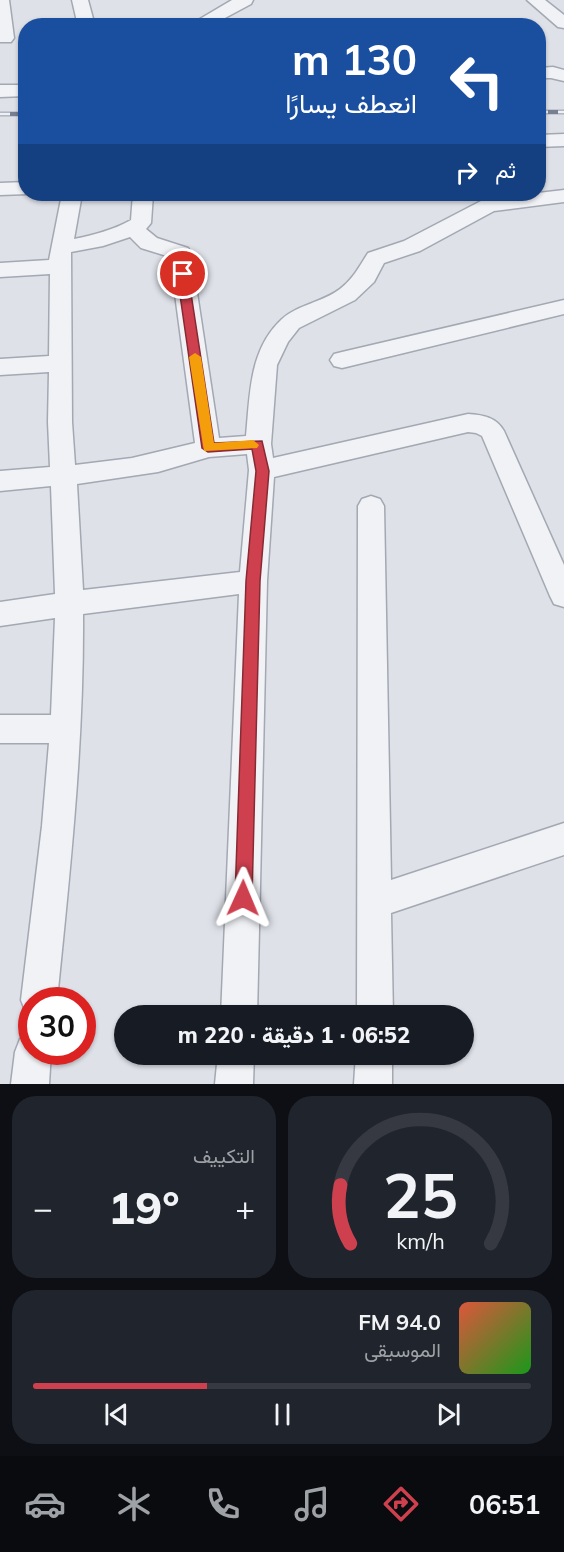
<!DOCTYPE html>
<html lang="ar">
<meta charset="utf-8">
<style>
body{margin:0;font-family:Mulish,Vazirmatn,sans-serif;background:#20242c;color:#f1f3f6;direction:rtl;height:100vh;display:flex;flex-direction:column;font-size:22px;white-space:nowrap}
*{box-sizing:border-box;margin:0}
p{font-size:20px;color:#9ea1a6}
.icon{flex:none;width:33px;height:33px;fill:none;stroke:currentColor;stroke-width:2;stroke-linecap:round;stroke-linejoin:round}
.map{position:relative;height:1084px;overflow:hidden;direction:ltr}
.panel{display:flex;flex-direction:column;gap:12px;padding:12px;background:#0d0f14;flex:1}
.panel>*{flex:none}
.top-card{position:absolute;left:18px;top:18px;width:528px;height:183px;border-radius:24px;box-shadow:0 2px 4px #0004;direction:rtl;background:#1a4fa0;color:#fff;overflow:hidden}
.speed{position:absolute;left:18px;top:987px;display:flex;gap:12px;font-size:30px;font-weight:700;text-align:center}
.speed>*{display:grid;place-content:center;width:78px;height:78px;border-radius:50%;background:#171b24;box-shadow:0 2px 4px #0004;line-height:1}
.speed .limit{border:9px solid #d22;background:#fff;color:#111}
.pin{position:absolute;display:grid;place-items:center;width:51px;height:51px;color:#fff;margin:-26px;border:3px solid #fff;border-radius:50%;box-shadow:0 2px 6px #0007}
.me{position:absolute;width:66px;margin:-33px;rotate:1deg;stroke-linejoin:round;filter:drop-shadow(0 0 4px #0008)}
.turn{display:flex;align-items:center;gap:21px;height:126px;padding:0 30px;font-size:27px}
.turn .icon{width:78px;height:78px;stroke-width:2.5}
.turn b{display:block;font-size:42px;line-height:51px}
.then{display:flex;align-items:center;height:57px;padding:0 30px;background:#0003;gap:12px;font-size:22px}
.big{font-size:45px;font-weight:800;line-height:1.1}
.panel .card{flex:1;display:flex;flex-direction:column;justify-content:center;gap:9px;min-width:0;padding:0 21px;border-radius:24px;background:#20242c}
.panel .dial{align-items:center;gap:0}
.dial svg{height:156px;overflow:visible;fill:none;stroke:#363941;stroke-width:7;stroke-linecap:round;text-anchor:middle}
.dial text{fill:#f1f3f6;stroke:none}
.song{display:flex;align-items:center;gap:18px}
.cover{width:72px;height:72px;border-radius:9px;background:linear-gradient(135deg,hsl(10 70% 55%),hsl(120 70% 35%))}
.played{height:6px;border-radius:3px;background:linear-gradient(90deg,#cf404f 35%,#363941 35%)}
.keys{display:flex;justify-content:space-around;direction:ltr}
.heat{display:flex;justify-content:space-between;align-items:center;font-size:33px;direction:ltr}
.panel .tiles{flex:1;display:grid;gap:12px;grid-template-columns:1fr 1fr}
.card:last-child{grid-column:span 2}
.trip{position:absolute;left:114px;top:1005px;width:360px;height:60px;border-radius:30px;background:#171b24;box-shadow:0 2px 4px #0004;font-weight:800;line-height:60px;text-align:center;direction:rtl}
.tabs{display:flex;height:96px;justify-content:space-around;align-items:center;background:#090b0e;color:#9ea1a6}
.tabs .icon{width:42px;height:42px}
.tabs .on{color:#cf404f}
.tabs b{font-size:27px;color:#f1f3f6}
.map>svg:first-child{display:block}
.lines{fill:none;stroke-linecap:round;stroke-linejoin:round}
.minor-casing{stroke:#a3a8b2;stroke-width:3}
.minor{fill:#f0f2f6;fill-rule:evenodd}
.rail-casing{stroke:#778091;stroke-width:4.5}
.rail{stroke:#edf0f5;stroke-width:3;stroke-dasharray:10;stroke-linecap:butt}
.route{fill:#cf404f;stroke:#872a33;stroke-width:1.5}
.slow{fill:#f59e0b}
</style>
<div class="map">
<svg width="564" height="1084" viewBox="0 0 564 1084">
<rect width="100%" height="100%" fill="#dee1e8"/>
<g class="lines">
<g class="minor-casing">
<path id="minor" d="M0,0H9L14,38L11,42H0Z
M72,0H88L95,26H78Z
M232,0H253L251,4L210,26H188Z
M527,0H545L564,15V28L558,27Z
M553,67L564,70V81L551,78H538V68Z
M0,85H26V96L0,97Z
M564,134V146L538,147V135Z
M26,182V194H28L0,195V183Z
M564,190V202L494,211L420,251L384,263L374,282L355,300L299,328L288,342L277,365L271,444L273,458L468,414C483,415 496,417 504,431L564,565V607L554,604L550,596L482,436L476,433L468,432L274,477L267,581L257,1016H221L239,594L83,614C84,743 70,871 57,1000H32V1015L26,1013L21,1000L42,826L49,743H0V715H51L55,618L0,626V602L55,594L51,486L0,491V471L50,467L48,422L49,372L0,375V359L49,356L50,274L0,277V263L49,260L62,194H82L74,239C94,235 113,230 131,220L133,194H153L151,223L146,229L157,238L188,248L191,253L219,438L246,436C250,395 249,349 282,319C297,305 323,302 340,289C353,279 359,267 368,253L404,241L481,201L486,194H506L504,197ZM130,237L141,248L170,257L195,443L132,458L75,465L72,422L71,252L103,246ZM247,454L249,470L240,572L83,590L77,484L158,472L209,457Z
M564,300V314L342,368L334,366L330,360L334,354L342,352Z
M371,496L380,499L384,506L391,880L564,823V855L391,913L393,1016H357L358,506L362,499Z
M32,1034V1052H51L49,1084H11L15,1052L20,1039Z
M218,1054H254L253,1084H215Z
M356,1054H392V1084H354Z"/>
</g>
<use href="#minor" class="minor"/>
<g class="rail-casing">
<path id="rail" d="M538,112H564
M0,114H26"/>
</g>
<use href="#rail" class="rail"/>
</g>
<path class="route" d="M183,270L188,274L214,443L262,441L269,471L260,581L252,898L249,904L243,906L237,904L235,898L246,581L256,471L252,449L208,452L202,448L177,274Z"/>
<path class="slow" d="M195,353L201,357L214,443L253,440L259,445L257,448L204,451L189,357Z"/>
</svg>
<div class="speed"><div class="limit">30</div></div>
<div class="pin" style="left:183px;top:274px;background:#d93025"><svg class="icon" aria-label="arrive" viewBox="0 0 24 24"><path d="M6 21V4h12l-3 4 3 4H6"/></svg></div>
<svg class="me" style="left:243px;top:898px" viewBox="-20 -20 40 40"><path d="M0-17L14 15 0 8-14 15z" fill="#cf404f" stroke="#fff" stroke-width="4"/></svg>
<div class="trip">06:52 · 1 دقيقة · 220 m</div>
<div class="top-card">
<div class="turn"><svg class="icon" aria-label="left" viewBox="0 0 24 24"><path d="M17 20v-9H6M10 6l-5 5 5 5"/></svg><div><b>130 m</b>انعطف يسارًا</div></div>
<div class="then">ثم<svg class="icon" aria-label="right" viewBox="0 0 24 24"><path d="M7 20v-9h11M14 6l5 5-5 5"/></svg></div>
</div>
</div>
<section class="panel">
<div class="tiles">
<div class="card dial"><svg viewBox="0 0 100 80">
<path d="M14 69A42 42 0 1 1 86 69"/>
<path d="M14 69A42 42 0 0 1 9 39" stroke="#cf404f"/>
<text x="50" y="56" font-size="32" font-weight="700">25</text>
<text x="50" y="72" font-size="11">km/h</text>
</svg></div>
<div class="card"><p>التكييف</p>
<div class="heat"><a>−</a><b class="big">19°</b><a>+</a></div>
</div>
<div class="card">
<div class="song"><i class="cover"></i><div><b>94.0 FM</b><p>الموسيقى</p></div></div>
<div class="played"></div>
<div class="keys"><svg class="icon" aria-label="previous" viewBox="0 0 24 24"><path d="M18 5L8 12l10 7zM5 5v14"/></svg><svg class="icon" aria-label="pause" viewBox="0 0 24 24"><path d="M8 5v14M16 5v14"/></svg><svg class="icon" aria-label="next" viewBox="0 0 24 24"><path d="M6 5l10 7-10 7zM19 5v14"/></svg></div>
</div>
</div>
</section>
<nav class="tabs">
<b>06:51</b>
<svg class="icon on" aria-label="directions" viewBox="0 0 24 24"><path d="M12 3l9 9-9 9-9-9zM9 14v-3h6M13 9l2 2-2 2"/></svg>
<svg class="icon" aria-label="music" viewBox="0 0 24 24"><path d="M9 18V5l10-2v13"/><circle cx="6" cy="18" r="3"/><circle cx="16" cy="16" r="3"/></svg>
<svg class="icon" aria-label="phone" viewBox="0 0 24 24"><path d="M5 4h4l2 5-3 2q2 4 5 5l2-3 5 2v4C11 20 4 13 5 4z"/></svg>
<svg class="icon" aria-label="climate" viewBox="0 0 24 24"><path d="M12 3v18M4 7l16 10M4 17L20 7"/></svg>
<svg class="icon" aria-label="car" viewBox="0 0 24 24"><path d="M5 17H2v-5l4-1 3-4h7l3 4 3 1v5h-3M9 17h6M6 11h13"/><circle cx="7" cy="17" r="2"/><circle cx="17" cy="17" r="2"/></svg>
</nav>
